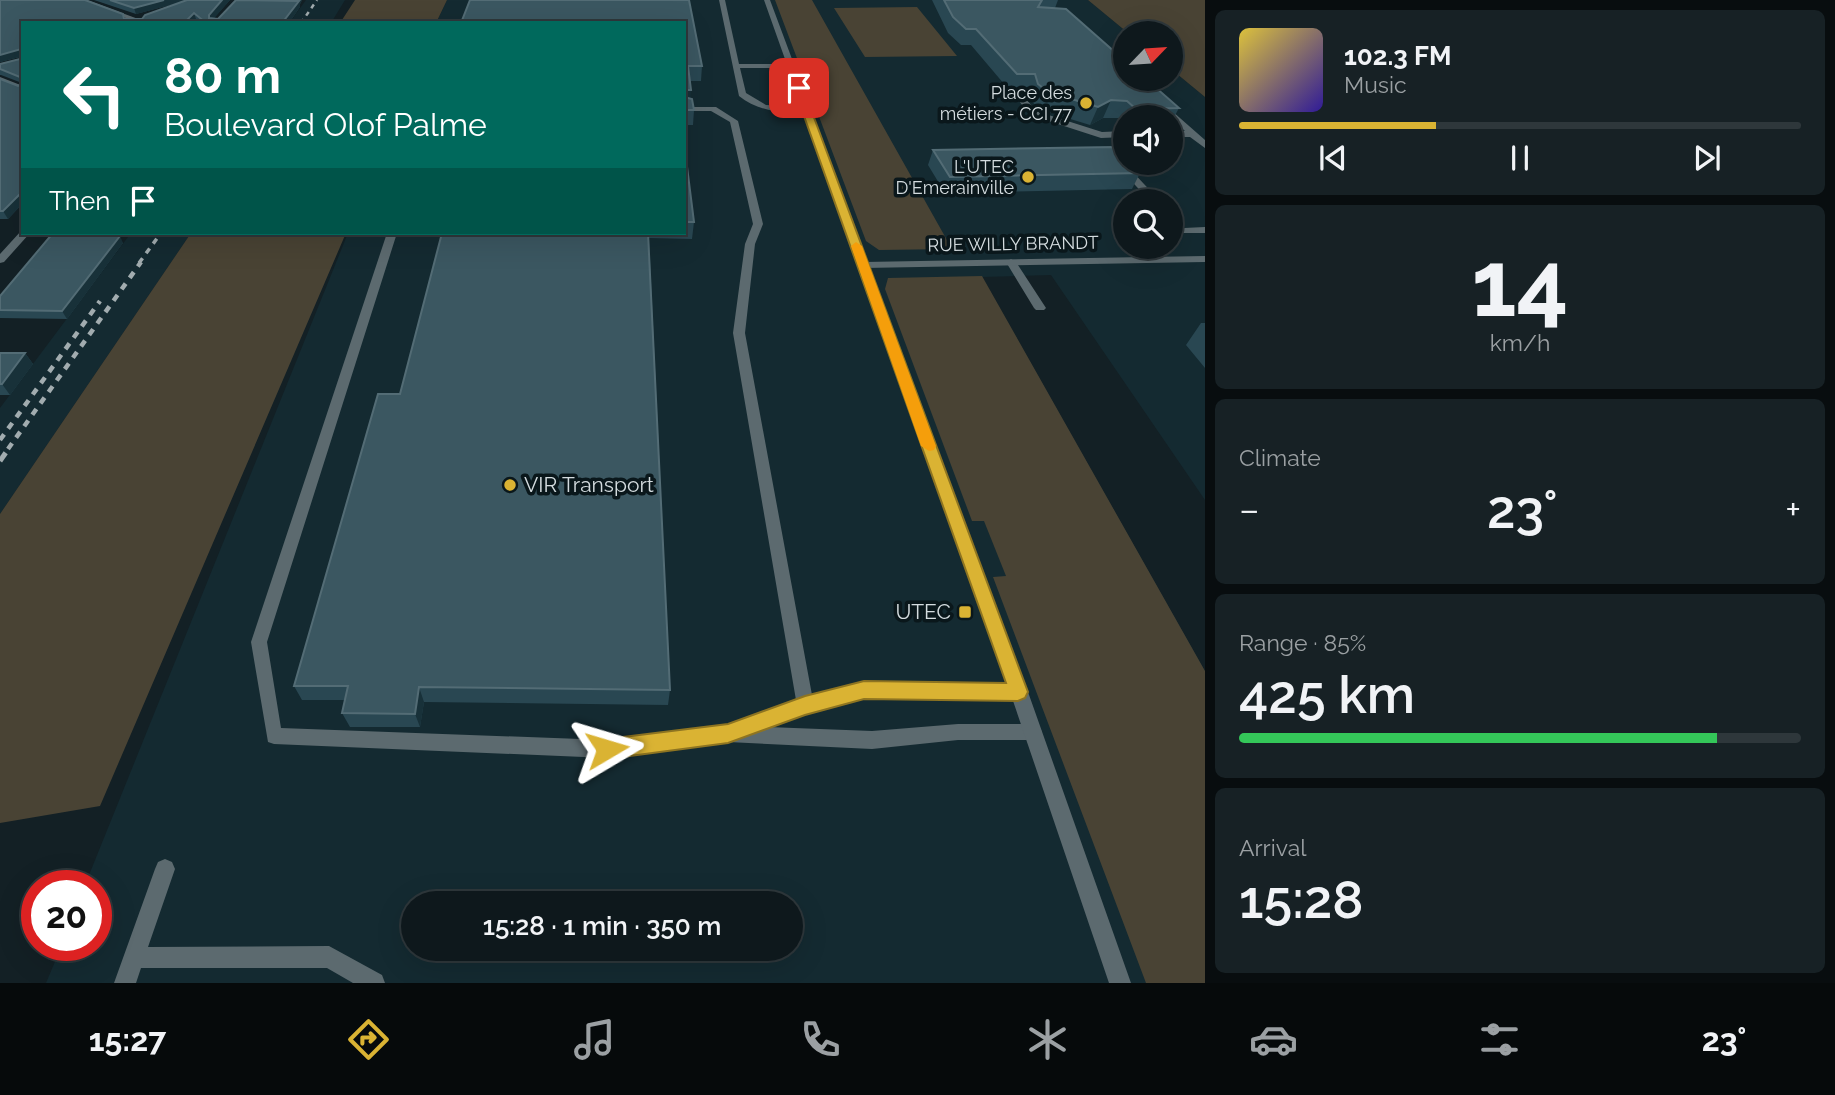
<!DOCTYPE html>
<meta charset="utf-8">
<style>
body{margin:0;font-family:Raleway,sans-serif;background:#172125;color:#f1f3f6;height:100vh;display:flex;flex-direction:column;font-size:26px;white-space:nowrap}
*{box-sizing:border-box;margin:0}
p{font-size:23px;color:#9ba0a3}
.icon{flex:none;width:38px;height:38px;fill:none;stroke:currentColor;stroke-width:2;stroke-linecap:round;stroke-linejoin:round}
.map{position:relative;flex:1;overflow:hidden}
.details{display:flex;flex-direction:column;gap:10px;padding:10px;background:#080d0f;width:630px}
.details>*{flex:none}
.banner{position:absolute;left:21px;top:21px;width:665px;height:214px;border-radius:0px;box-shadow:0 7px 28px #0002,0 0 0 2px #2e373b;background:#00695c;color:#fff;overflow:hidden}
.needle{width:46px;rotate:65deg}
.buttons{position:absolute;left:1113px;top:21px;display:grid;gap:14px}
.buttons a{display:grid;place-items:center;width:70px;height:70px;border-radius:50%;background:#0e181c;box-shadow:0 7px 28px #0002,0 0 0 2px #2e373b;font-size:35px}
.speed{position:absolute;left:21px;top:870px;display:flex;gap:14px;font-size:35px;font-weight:700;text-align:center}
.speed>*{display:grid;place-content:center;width:91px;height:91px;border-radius:50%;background:#0e181c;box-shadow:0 7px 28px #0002,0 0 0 2px #2e373b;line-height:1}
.speed .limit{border:10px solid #d22;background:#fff;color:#111}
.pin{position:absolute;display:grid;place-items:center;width:60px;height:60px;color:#fff;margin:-30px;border-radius:14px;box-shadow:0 4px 10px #0006}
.me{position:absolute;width:77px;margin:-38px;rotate:83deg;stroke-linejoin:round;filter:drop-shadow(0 0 5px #0008)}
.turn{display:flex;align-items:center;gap:24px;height:147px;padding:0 28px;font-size:32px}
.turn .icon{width:91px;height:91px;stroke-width:2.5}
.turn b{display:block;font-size:49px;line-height:60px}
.then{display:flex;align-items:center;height:66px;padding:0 28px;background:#0003;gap:14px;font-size:26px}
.big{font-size:52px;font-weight:600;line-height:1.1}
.details .widget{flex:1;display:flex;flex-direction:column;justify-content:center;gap:10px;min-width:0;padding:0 24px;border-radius:10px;background:#172125}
.details .dial{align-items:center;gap:0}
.dial b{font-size:91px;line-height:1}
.song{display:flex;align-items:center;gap:21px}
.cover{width:84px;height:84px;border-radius:10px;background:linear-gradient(135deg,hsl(50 70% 55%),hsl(250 70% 35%))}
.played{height:7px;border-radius:4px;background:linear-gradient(90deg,#dab333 35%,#2e373b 35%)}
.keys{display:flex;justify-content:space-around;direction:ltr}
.heat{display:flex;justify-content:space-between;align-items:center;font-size:38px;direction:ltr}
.charge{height:10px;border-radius:5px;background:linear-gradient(90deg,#34c759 85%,#2e373b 0)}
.trip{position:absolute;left:401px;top:891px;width:402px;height:70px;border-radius:35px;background:#0e181c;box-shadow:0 7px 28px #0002,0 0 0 2px #2e373b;font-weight:600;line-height:70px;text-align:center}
.tabs{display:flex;height:112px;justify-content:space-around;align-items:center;background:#060a0b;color:#9ba0a3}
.tabs .icon{width:49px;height:49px}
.tabs .on{color:#dab333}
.tabs b{font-size:32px;color:#f1f3f6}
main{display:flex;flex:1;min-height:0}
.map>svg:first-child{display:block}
.built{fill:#142a31;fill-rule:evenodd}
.green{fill:#494334}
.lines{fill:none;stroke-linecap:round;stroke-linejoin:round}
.service{fill:#5c6a6f;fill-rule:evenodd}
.minor{fill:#5c6a6f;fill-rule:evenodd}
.tertiary{fill:#5c6a6f;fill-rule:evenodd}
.rail-far3{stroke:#a2acaf;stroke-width:2.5;stroke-dasharray:4.5 4.5;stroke-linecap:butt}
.rail-far2{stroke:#a2acaf;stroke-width:3.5;stroke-dasharray:6 6;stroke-linecap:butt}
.rail-far1{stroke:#a2acaf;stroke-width:4.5;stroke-dasharray:7 7;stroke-linecap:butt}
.rail{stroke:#a2acaf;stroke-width:5;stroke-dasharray:10 10;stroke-linecap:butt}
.wall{fill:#294752}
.shaded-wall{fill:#183139}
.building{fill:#3b5761;stroke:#536c75;stroke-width:2}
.route{fill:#dab333;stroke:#8e7421;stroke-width:2}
.slow{fill:#f59e0b}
.poi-dot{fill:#dab333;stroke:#0a171b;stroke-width:2.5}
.labels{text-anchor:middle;stroke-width:7;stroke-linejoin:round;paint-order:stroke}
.far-poi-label{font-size:18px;fill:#d4dcdf;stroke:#0a171b;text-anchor:end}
.far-street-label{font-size:18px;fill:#d4dcdf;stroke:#0a171b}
.poi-label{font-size:21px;fill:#d4dcdf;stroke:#0a171b;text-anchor:start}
</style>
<main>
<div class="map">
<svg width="1205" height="983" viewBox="0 0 1205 983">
<rect width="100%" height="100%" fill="#132025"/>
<path class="built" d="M306,0H345L331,23H289Z
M447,0H1088L1128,33H1125V79H1171V69L1205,97V500L1051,275L982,277L1205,671V983H46L62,945H96V886L85,885L348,233H684V23H436ZM1125,117H1171V163H1125ZM1125,201H1171V247H1125ZM413,903H791V948H413Z
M131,233H191L0,514V408Z"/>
<path class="green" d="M355,0H447L436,23H340Z
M775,0H812L952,249L879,250L866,241Z
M1088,0H1205V97L1171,69V33H1128Z
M917,7L957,56L865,57L834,8Z
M191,233H346L100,806L0,823V514Z
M982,276L1205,671V983H1146L993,577L1006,576L984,521H972L885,289L888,278Z"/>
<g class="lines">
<path class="service" d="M719,0H725L739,64H791L795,66L791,68H740L746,93L766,105L807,107H810V111C785,114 759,112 739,96Z
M1016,94H1022L1036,111L1102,132L1125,131V137L1101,138L1030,115L1015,96Z
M1158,104H1164L1205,140V148L1190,137H1171V131H1185L1158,108Z
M684,107H716L738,121L763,224L755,244L745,333L812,695L864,682L1019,684L1025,686L1028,692L1025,698L1019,700L864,698L805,713L768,727L872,731L958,724H1033L1039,726L1042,732L1039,738L1033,740H958L872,749L728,742L607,758L274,744L268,742L251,642L387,233H397L267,642L281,728L607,740L730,726L796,700L733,333L745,244L753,224L730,122L711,111H684Z
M1122,167H1128L1160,201H1150L1122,171Z
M1171,216L1184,228L1205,227V233H1177L1171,225Z
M1011,259L1016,262L1046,308L1044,310H1036L1034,308L1006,262Z
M165,859L172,862L175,869L148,947L329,946L382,975L385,983H353L327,968H141L136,983H114L155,869L158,862Z"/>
<path class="minor" d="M78,0H87L149,23H139Z
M0,77L23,86V91L0,82Z
M21,231L30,233L4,262L0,263V254Z
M1205,256V262L864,268L859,265L864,262Z"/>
<path class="tertiary" d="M764,0H770L1028,692L1131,983H1109L1010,692Z"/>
<path class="rail-far3" d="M301,23L317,0"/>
<path class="rail-far2" d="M139,263L161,233"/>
<path class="rail-far1" d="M0,440L100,301
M8,449L141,262"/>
<path class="rail" d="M0,461L9,448"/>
</g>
<path class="wall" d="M0,0L125,19H142L181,2L136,14L94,0H230L213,19H218L236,0H302L300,4V7L289,23H201L196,19L8,219H0V79L18,86L22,84V83L1,75H0V64L20,59V57L0,62Z
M932,0H1058L1055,8L1179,108L1171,123V117H1125V125L1118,118H1103L1090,125L1041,110L1031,101L1028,91H1010L971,45H961L948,33Z
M684,23L702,66L701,81H690V98L694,110L693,125H684Z
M684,143L694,222L692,239L649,238L670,690L668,705L424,702L420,727H350L342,713L345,700H302L294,686L400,394L442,233H684Z
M933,150L1140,173L1132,189L945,193L928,165Z
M53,233H114L112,235L123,243L67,319L0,318V296Z
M1201,323H1205V368L1186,345Z
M0,353H25L33,364L10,395H0Z"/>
<path class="shaded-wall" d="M164,0H189L136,14L134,8Z
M222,0H230L210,23L209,15Z
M296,0H302L300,4V7L289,23H282Z
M194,13L196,19L193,23H184Z
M21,49L23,56L0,62V55Z
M684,90H691L690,104L684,105Z
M1111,100L1103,118L1090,125L1098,107Z
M23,191V203L8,219L3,211Z
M104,233H114L106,243L102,235Z
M120,236L123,243L67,319L62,311Z
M25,353L33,364L10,395L2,384Z
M419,687L424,702L420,727L415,714Z"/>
<path class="building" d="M0,0H85L123,14L124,19H142L145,15L187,0H222L209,15V18L218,19L236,0L299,1L282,23H206L194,13L184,23H23V191L3,211H0V79L18,86L22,84L20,77L0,69V64L20,59L21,49L0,55Z
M110,0H164L134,8Z
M470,0H689L702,66H688L691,90H684V23H461Z
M944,0H1042L1038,7L1066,9L1125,61V79H1146L1179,108L1136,109L1127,101L1111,100L1098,107L1048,92L1038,84L1035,74H1017L976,29H966L953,17Z
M684,97L692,99L694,110H684Z
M684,143L694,222H684Z
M1114,147L1125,158V163H1130L1140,173L950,177L933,150Z
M53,233H104L102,235L120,236L62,311L0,310V296Z
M442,233H648L670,690L419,687L415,714L342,713L348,686H294L378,394H400Z
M0,353H25L2,384H0Z"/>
<path class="route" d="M799,85L803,88L1028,692L1025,698L1018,701L864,699L805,715L728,743L607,759L599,756L596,749L599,742L607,739L728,724L805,696L864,681L1006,683L794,88Z"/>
<path class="slow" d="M856,242L862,246L936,446L934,450L929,451L921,446L851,246Z"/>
<g class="poi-dot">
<circle cx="1086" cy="103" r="7"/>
<circle cx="1028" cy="177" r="7"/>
<circle cx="510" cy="485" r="7"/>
<rect x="958" y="605" width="14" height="14" rx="3.5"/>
</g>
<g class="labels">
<g class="far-poi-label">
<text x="1072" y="99">Place des<tspan x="1072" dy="21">métiers - CCI 77</tspan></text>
<text x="1014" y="173">L'UTEC<tspan x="1014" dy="21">D'Emerainville</tspan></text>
</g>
<g class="far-street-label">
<text transform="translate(1013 244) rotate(-1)" y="6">RUE WILLY BRANDT</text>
</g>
<g class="poi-label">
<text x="524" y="492">VIR Transport</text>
<text x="951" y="619" text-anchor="end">UTEC</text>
</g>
</g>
</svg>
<div class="buttons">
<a><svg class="needle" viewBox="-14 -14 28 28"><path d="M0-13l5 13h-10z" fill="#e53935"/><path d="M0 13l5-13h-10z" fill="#9ba0a3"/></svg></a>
<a><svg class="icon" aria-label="sound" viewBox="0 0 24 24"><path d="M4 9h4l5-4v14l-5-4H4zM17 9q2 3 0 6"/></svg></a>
<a><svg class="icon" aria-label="search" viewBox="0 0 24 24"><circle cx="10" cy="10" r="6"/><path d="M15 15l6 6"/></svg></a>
</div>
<div class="speed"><div class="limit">20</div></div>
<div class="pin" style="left:799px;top:88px;background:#d93025"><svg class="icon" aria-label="arrive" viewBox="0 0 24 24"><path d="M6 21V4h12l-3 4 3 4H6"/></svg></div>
<svg class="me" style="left:607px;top:749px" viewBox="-20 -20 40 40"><path d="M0-17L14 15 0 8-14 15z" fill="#dab333" stroke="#fff" stroke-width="4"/></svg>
<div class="trip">15:28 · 1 min · 350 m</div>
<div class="banner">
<div class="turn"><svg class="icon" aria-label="left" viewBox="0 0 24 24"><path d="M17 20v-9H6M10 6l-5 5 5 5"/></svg><div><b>80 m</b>Boulevard Olof Palme</div></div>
<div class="then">Then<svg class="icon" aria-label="arrive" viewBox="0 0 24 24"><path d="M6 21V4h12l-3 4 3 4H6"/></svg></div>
</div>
</div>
<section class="details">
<div class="widget">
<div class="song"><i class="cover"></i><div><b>102.3 FM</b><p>Music</p></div></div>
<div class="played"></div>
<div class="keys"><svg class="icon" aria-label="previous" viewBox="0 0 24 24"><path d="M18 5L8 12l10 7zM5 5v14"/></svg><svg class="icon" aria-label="pause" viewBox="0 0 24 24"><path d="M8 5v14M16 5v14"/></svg><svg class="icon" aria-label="next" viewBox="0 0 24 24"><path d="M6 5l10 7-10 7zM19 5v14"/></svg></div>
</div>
<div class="widget dial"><b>14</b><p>km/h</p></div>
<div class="widget"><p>Climate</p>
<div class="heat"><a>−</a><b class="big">23°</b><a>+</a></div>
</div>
<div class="widget"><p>Range · 85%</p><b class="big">425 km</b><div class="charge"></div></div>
<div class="widget"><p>Arrival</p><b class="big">15:28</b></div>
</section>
</main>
<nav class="tabs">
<b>15:27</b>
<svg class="icon on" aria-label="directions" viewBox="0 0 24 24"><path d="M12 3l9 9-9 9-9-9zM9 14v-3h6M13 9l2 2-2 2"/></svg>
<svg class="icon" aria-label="music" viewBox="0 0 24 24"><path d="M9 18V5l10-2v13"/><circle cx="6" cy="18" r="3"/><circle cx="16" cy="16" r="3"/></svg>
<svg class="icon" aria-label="phone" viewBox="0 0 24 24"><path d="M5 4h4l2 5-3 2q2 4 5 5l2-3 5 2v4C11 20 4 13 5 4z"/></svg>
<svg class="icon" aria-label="climate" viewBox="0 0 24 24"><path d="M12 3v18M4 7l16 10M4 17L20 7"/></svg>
<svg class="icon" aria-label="car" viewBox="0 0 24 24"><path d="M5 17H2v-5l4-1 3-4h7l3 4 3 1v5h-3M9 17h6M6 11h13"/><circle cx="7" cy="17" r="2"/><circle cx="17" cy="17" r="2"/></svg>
<svg class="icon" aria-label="filters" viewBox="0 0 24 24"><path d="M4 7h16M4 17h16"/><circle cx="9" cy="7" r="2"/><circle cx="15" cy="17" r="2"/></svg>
<b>23°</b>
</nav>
